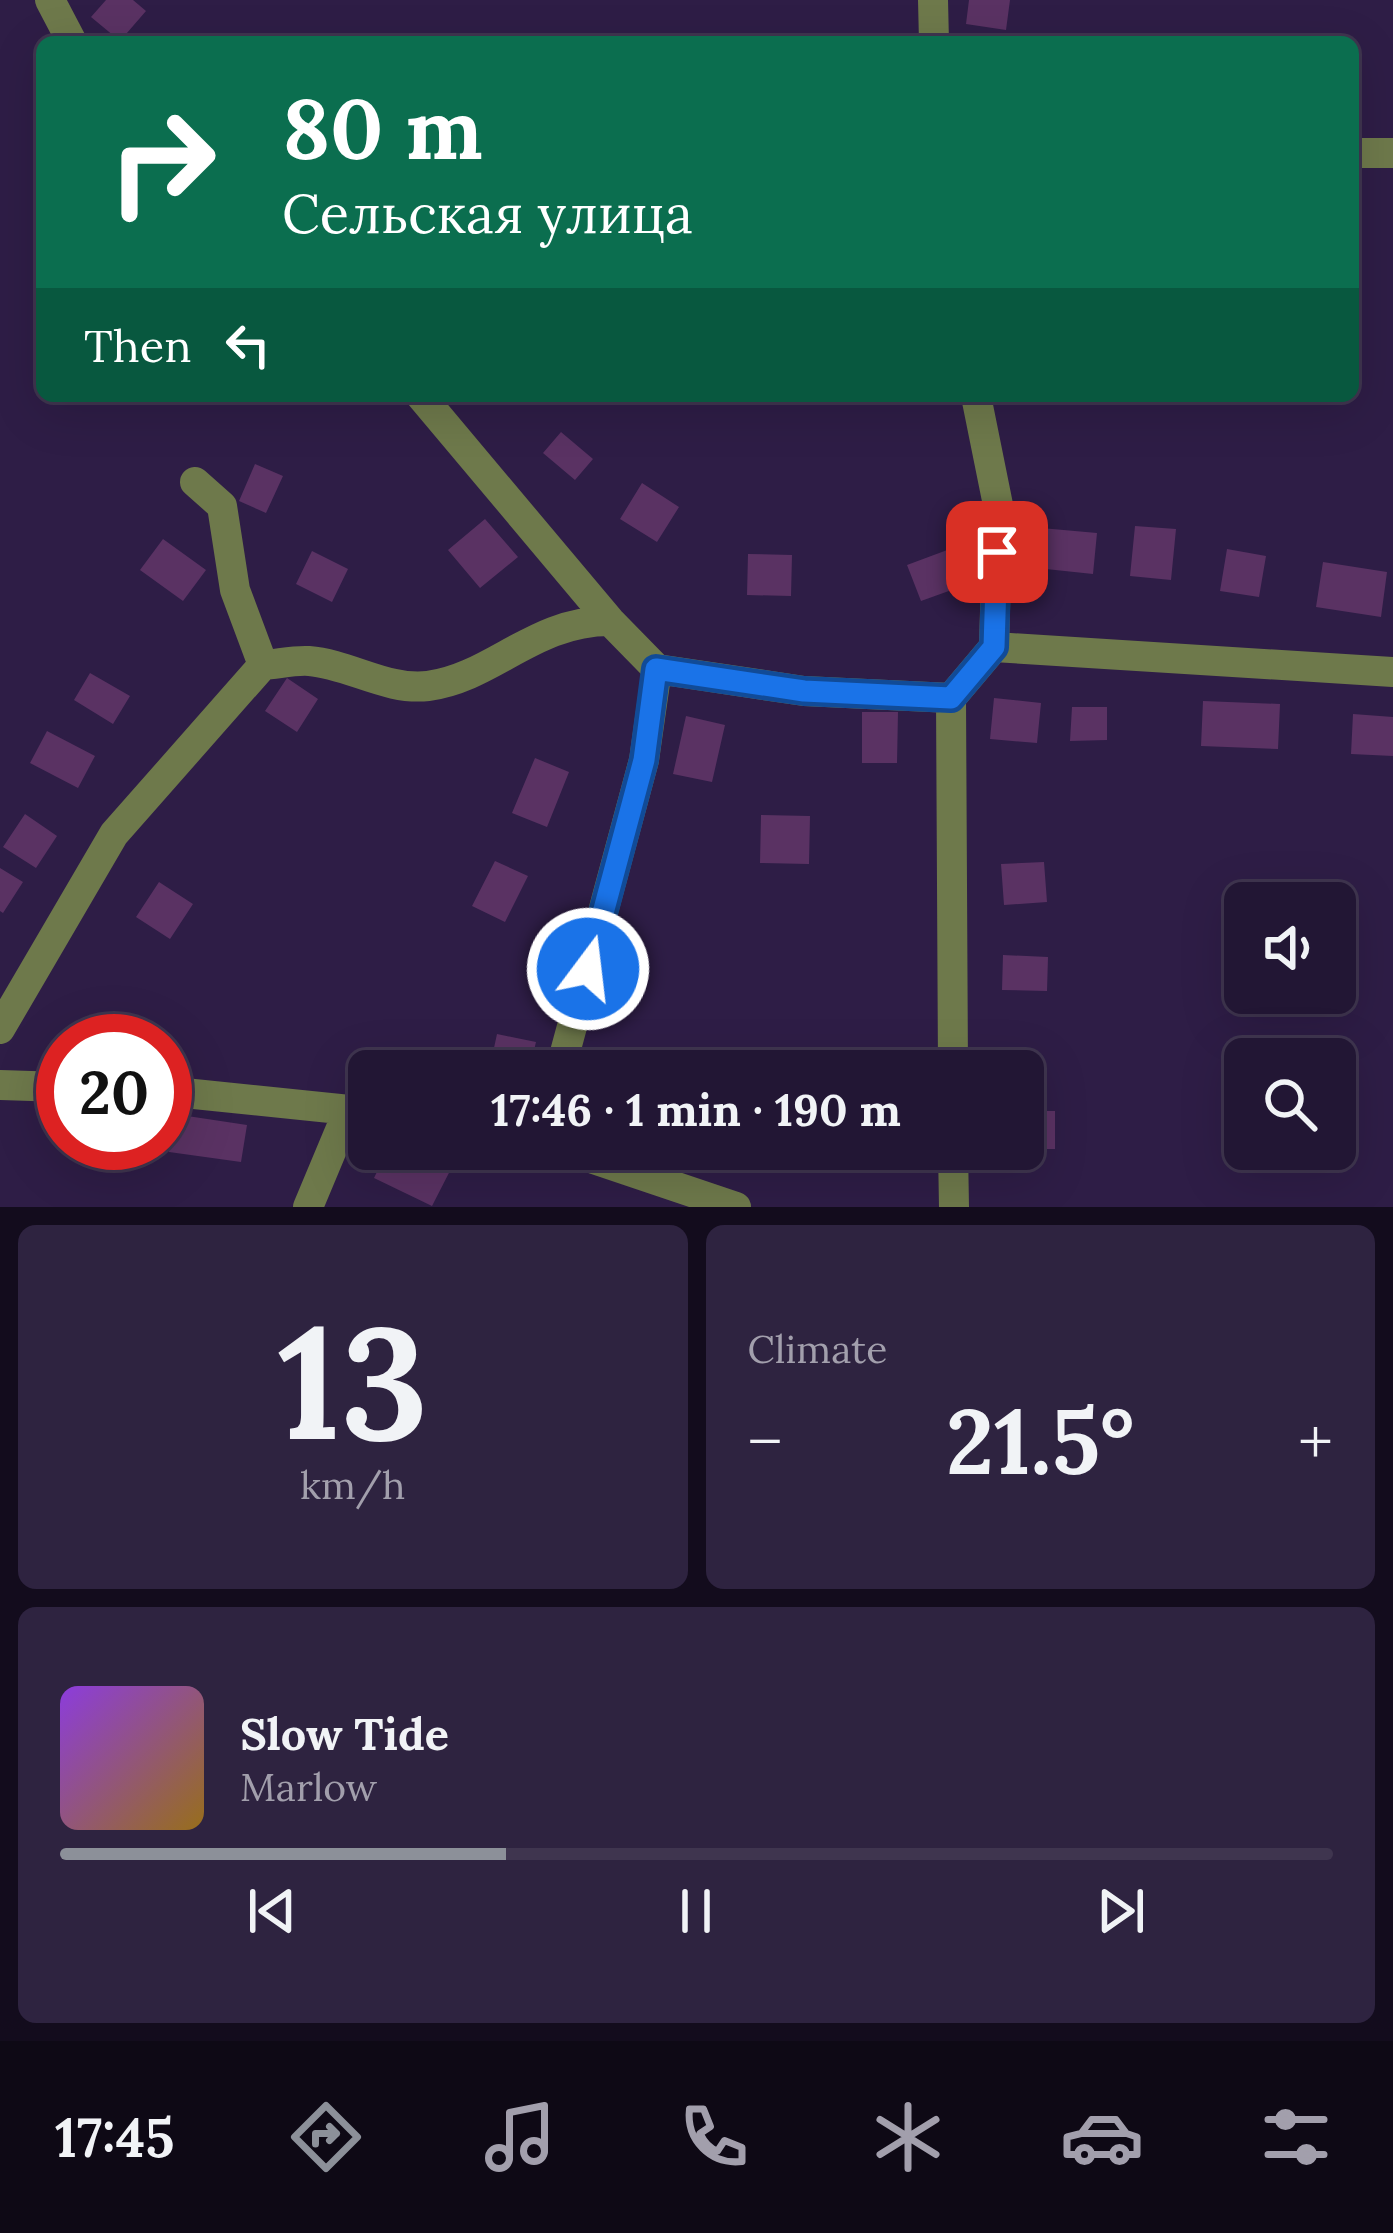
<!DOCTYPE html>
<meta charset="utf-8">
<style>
body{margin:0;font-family:Lora,serif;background:#2e2340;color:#f1f3f6;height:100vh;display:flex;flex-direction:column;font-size:45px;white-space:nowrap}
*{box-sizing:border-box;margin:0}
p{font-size:39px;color:#a29fac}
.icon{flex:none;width:66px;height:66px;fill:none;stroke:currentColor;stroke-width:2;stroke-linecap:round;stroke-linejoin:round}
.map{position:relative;height:1207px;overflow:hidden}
.details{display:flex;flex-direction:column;gap:18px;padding:18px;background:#130c1d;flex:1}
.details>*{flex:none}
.hud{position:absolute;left:36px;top:36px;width:1323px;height:366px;border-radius:18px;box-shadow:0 12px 48px #0002,0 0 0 3px #3f354f;background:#0b6e4f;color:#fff;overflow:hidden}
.controls{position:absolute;left:1224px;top:882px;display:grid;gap:24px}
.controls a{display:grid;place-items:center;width:132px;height:132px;border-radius:18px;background:#221634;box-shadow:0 12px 48px #0002,0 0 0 3px #3f354f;font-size:60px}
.speed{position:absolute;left:36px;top:1014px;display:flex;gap:24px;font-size:60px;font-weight:700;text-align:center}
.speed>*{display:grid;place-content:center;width:156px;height:156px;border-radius:50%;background:#221634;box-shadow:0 12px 48px #0002,0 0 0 3px #3f354f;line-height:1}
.speed .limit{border:18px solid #d22;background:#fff;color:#111}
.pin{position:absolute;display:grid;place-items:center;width:102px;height:102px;color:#fff;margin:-51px;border-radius:24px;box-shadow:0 6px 18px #0006}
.me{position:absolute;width:132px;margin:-66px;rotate:15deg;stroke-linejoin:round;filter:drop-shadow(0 0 9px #0008)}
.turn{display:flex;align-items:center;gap:42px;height:252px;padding:0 48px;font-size:54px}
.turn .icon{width:156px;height:156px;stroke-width:2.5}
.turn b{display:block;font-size:84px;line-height:102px}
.then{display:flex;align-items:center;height:114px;padding:0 48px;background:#0003;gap:24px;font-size:45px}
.big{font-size:90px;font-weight:700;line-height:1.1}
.details .widget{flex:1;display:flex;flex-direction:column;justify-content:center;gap:18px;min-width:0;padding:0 42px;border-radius:18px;background:#2e2340}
.details .dial{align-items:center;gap:0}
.dial b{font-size:156px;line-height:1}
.song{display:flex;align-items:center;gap:36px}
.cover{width:144px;height:144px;border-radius:18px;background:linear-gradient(135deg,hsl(270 70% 55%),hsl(40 70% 35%))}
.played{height:12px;border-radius:6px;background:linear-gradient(90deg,#8c9099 35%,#3f354f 35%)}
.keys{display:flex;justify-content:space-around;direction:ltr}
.heat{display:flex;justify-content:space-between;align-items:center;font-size:66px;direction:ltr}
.details .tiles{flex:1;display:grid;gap:18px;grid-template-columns:1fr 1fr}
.widget:last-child{grid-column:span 2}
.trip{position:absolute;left:348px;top:1050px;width:696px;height:120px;border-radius:18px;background:#221634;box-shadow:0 12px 48px #0002,0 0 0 3px #3f354f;font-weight:700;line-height:120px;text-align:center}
.tab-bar{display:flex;height:192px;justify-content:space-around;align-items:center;background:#0e0915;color:#a29fac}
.tab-bar .icon{width:84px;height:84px}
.tab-bar .current{color:#8c9099}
.tab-bar b{font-size:54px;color:#f1f3f6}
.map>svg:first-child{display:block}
.building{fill:#5a3263}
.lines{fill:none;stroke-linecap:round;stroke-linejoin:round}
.minor{stroke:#6e794b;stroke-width:30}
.route-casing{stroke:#114b97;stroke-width:30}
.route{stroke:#1a73e8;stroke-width:21}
</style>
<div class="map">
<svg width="1393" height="1207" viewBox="0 0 1393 1207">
<rect width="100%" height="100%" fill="#2e1d46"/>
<path class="building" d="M106,0H133L146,11L120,41L91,17Z
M969,0H1010L1006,30L966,24Z
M561,432L593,459L575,480L543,453Z
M255,464L283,476L266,513L239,501Z
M642,483L679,507L657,542L620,519Z
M485,519L518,557L480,588L448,550Z
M1135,526L1176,529L1171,580L1130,576Z
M1030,527L1097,533L1093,574L1027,567Z
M163,539L206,570L183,601L140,570Z
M958,546L971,583L921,601L907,565Z
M1227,549L1266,556L1259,597L1220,591Z
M312,551L348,569L332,602L296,584Z
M748,554L792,555L791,596L747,595Z
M1323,562L1387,572L1381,617L1316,607Z
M90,673L130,696L113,724L74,700Z
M287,678L318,699L297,732L265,711Z
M994,698L1041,703L1037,743L990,739Z
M1203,701L1280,704L1278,749L1201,746Z
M1072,707H1107V740L1070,741Z
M862,712H898L897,763H862Z
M1353,714L1393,717V756L1351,754Z
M686,716L725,725L712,782L673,774Z
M47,731L95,756L78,788L30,763Z
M535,758L569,772L547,827L512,813Z
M25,814L57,836L36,868L3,847Z
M761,815L810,816L809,864L760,863Z
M495,861L528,876L505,922L472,906Z
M1044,862L1047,902L1004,905L1001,864Z
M0,868L23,882L3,913L0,911Z
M159,882L193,904L170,939L136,917Z
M1003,955L1048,957L1047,991L1002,990Z
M497,1034L536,1042L529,1071H489Z
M1023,1111H1055V1149H1023Z
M174,1114L247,1125L241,1162L169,1152Z
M388,1149H420L453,1165L432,1206L374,1178Z"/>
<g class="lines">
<path class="minor" d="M50,0L72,42
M933,0L934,42
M1353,153H1393
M421,396L610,621L657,669L804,691L951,698
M195,482L222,506L235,590L263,665
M994,647L1393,672
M0,1029L114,834L263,665C278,664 294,660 309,661C349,664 387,691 428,686C494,677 533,621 610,621
M560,1071L644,760L657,669
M953,1071L951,698L994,647L998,505L976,396
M0,1085L63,1087
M165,1091L369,1112
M564,1149L736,1207
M953,1149L954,1207
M308,1207L349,1109"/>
</g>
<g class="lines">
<g class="route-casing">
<path id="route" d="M588,969L644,760L656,669L804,691L951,698L994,647L997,552"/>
</g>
<use href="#route" class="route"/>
</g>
</svg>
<div class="controls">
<a><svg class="icon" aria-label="sound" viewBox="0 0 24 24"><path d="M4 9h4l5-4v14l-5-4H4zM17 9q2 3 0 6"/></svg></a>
<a><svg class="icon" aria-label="search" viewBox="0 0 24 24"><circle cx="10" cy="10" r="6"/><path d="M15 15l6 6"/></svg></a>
</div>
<div class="speed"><div class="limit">20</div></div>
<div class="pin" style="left:997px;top:552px;background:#d93025"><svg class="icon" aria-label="arrive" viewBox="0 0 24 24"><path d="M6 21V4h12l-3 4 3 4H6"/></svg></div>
<svg class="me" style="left:588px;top:969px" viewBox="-20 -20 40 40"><circle r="17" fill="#1a73e8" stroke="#fff" stroke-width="3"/><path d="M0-11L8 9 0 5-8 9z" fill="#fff"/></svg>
<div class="trip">17:46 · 1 min · 190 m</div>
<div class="hud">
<div class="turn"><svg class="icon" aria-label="right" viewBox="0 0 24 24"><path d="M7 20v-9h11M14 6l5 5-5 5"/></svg><div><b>80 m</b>Сельская улица</div></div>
<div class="then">Then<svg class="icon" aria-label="left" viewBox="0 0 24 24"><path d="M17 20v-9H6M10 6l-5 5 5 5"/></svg></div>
</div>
</div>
<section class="details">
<div class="tiles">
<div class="widget dial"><b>13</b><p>km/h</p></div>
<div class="widget"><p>Climate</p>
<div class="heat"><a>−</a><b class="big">21.5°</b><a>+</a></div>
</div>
<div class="widget">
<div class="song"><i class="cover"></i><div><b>Slow Tide</b><p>Marlow</p></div></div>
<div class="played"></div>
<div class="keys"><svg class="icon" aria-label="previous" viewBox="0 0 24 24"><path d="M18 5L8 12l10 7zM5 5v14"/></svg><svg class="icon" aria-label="pause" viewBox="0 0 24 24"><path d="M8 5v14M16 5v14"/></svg><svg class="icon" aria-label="next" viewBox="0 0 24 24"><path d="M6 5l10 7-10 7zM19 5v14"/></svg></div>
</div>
</div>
</section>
<nav class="tab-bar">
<b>17:45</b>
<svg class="icon current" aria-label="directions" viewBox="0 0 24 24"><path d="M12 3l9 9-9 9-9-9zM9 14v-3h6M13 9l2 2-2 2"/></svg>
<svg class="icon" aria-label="music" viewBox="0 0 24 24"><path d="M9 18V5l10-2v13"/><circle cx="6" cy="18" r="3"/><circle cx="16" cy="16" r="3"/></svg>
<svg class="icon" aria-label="phone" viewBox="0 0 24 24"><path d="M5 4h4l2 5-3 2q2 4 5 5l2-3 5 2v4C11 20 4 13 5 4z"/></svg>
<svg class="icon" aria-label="climate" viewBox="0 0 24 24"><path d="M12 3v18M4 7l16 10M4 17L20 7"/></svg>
<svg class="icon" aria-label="car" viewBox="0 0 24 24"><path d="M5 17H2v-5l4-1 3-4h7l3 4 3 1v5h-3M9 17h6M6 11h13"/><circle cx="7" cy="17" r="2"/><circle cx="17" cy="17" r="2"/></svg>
<svg class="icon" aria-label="filters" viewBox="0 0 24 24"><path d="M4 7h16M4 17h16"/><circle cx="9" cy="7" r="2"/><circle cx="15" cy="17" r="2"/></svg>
</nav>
